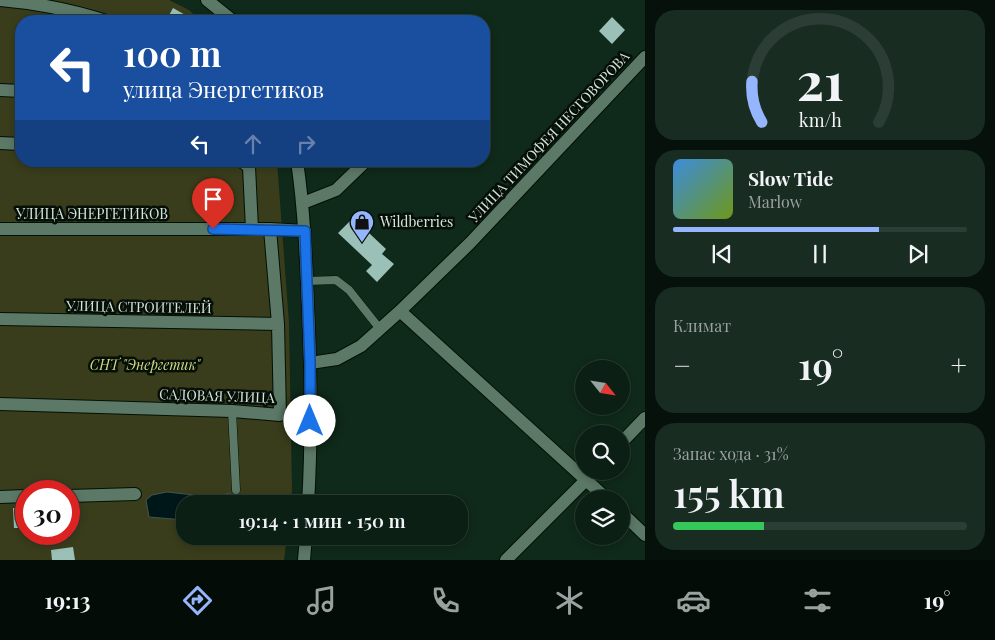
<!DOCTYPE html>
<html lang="ru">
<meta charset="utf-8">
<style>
body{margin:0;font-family:"Playfair Display",serif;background:#192c22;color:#f1f3f6;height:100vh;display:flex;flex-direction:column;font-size:19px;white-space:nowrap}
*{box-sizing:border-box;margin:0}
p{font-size:16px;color:#9aa2a0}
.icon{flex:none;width:28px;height:28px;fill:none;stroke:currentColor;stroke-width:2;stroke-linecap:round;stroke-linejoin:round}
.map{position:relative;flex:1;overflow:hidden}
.details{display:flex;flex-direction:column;gap:10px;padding:10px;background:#06110b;width:350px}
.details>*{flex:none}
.top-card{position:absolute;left:15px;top:15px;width:475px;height:152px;border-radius:20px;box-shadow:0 2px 8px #0003,0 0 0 1px #2b3d34;background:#1a4fa0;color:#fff;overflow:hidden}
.needle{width:32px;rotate:120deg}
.tools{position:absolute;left:575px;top:360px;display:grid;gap:10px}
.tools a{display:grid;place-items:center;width:55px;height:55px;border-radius:50%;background:#0b1f14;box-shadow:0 2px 8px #0003,0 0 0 1px #2b3d34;font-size:25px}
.speed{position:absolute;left:15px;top:480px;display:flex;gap:10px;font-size:25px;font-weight:700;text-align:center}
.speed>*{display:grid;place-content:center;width:65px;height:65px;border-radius:50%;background:#0b1f14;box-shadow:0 2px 8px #0003,0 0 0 1px #2b3d34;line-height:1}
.speed .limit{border:8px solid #d22;background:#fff;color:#111}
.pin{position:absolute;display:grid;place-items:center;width:42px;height:42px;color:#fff;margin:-51px -21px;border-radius:50% 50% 50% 0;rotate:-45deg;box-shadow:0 0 5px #0007}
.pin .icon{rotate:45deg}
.me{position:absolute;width:55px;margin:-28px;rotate:0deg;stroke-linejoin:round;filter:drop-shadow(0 0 4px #0008)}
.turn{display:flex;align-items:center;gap:18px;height:105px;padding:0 25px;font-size:22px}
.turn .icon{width:65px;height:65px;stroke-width:2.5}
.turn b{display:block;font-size:35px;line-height:42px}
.lanes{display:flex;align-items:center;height:48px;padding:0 25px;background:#0003;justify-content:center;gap:25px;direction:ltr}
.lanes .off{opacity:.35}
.big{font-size:38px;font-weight:600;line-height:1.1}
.details .widget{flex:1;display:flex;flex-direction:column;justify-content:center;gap:8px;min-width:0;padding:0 18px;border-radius:20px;background:#192c22}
.details .dial{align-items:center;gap:0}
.dial svg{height:130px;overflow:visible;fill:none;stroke:#2b3d34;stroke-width:7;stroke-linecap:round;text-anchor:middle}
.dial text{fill:#f1f3f6;stroke:none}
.song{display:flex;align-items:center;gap:15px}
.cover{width:60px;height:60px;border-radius:8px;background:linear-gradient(135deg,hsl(210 70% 55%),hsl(80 70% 35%))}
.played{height:5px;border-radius:2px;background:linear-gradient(90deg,#95b6fd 70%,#2b3d34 70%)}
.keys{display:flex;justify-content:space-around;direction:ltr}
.heat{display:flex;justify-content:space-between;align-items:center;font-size:28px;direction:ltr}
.charge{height:8px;border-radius:4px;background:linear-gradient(90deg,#34c759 31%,#2b3d34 0)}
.trip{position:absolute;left:176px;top:495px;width:292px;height:50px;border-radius:20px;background:#0b1f14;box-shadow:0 2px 8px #0003,0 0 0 1px #2b3d34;font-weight:600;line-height:50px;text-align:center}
.dock{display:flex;height:80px;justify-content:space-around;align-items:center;background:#040c08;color:#9aa2a0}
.dock .icon{width:35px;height:35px}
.dock .current{color:#95b6fd}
.dock b{font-size:22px;color:#f1f3f6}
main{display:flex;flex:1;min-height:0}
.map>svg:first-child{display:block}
.green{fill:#3a3d1b;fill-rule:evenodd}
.water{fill:#001719;stroke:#405553}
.building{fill:#9ac0b7}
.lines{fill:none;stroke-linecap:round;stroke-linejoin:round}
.lane-casing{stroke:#001105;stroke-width:9}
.street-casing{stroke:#001105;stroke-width:14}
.lane{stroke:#5c7866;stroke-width:8}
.street{stroke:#5c7866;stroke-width:12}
.route-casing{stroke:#114b97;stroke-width:12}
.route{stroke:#1a73e8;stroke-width:9}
.labels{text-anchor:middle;stroke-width:5;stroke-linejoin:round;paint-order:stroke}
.street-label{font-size:14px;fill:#d6e5db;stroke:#050f08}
.poi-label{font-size:14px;fill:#d6e5db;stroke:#050f08;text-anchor:start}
.park-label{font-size:14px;font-style:italic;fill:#d3db83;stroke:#050f08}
</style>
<main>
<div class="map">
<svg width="645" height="560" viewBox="0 0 645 560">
<rect width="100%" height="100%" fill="#0f291a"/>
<path class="green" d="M0,0H169L189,10L201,21H21V161H277L289,323L292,491L290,504H185V536H287L284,560H0ZM26,491H69V534H26Z"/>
<path class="water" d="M167,492L213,497L230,493L231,503L185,504V520L149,517L146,500L152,495Z"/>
<path class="building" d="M173,8L196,21H166Z
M612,17L625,30L612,44L599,31Z
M353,218L386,249L382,254L394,264L377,282L366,271L372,265L338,233Z
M13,508H26V528H14Z
M73,547L75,560H52L51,550Z"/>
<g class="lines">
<g class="lane-casing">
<path id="lane" d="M307,281L336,280L349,290L380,329
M232,411L236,490"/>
</g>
<g class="street-casing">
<path id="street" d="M0,0C36,3 72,10 106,21
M207,0L233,21
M0,90L21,91
M0,143L21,144
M241,161L249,167L252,229
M297,161C304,209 306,257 308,306C311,372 312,438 308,504
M303,203L336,190L366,161
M0,229H270L305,231
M400,311L607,499
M0,319L278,324
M310,363L337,359L361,346L400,311L470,243L645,57
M0,404L232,411L280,415L278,324L270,229
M621,443L645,418
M69,496L135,494
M0,497L26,496
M621,512L645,535
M304,560L306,536
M506,560L595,471"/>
</g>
<use href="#lane" class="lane"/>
<use href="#street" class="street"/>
</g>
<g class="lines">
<g class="route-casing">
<path id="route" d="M213,229L305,231L310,363V421"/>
</g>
<use href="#route" class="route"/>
</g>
<defs>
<g id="shop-pin" transform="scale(1.25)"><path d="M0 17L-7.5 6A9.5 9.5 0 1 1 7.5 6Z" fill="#95b6fd" stroke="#050f08"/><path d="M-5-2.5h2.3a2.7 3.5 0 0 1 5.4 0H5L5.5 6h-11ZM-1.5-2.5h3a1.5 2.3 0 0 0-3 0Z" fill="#111"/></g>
</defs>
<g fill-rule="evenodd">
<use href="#shop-pin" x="362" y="222"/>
</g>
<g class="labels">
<g class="street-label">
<text transform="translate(549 137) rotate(-47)" y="5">УЛИЦА ТИМОФЕЯ НЕСГОВОРОВА</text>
<text x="92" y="219">УЛИЦА ЭНЕРГЕТИКОВ</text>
<text transform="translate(139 307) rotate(1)" y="5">УЛИЦА СТРОИТЕЛЕЙ</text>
<text transform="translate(217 396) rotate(2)" y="5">САДОВАЯ УЛИЦА</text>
</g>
<g class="poi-label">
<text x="380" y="227">Wildberries</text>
</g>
<g class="park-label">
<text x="145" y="370">СНТ "Энергетик"</text>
</g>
</g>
</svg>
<div class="tools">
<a><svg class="needle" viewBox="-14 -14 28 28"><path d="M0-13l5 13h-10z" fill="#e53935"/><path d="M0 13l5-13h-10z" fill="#9aa2a0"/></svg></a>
<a><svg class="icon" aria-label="search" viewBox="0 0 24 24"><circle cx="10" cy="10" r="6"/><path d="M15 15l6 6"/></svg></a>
<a><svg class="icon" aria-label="layers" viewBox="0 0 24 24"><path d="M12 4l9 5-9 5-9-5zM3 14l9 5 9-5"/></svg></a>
</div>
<div class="speed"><div class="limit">30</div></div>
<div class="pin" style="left:213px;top:229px;background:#d93025"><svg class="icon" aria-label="arrive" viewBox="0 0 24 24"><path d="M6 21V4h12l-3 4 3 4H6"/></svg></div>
<svg class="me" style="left:310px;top:421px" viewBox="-20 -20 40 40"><circle r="19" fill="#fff"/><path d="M0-13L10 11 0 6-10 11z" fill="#1a73e8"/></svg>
<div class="trip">19:14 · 1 мин · 150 m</div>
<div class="top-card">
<div class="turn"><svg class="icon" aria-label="left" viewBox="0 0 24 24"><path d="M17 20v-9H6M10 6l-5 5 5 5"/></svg><div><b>100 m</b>улица Энергетиков</div></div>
<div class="lanes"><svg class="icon" aria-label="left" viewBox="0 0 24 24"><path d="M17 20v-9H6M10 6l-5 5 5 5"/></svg><svg class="icon off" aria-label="ahead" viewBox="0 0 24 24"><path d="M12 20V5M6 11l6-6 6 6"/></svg><svg class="icon off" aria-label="right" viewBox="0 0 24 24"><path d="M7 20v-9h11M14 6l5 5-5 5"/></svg></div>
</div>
</div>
<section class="details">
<div class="widget dial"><svg viewBox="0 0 100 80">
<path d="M14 69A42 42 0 1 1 86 69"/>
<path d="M14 69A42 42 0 0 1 8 44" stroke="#95b6fd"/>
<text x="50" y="56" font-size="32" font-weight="700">21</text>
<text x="50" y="72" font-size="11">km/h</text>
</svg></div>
<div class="widget">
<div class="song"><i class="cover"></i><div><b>Slow Tide</b><p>Marlow</p></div></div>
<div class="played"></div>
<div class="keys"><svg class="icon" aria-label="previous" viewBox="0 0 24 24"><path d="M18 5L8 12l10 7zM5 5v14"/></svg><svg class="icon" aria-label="pause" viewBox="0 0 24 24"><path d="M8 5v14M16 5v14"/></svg><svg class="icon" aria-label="next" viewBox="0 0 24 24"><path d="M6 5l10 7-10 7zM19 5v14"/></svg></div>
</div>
<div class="widget"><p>Климат</p>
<div class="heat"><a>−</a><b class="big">19°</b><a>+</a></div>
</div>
<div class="widget"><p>Запас хода · 31%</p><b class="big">155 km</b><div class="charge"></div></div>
</section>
</main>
<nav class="dock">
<b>19:13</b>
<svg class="icon current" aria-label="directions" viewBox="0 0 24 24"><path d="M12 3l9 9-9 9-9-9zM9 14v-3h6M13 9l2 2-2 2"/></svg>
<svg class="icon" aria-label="music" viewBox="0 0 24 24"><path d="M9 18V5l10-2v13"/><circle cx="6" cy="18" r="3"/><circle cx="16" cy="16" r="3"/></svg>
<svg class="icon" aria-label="phone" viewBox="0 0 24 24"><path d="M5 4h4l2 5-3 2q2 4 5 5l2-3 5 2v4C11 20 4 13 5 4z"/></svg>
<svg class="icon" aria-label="climate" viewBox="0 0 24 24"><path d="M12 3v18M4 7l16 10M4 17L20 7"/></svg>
<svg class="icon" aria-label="car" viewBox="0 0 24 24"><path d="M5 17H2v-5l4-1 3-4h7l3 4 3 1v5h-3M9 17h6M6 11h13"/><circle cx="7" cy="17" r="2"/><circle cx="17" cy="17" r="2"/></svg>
<svg class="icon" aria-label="filters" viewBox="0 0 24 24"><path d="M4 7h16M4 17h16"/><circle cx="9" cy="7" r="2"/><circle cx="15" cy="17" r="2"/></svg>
<b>19°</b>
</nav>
